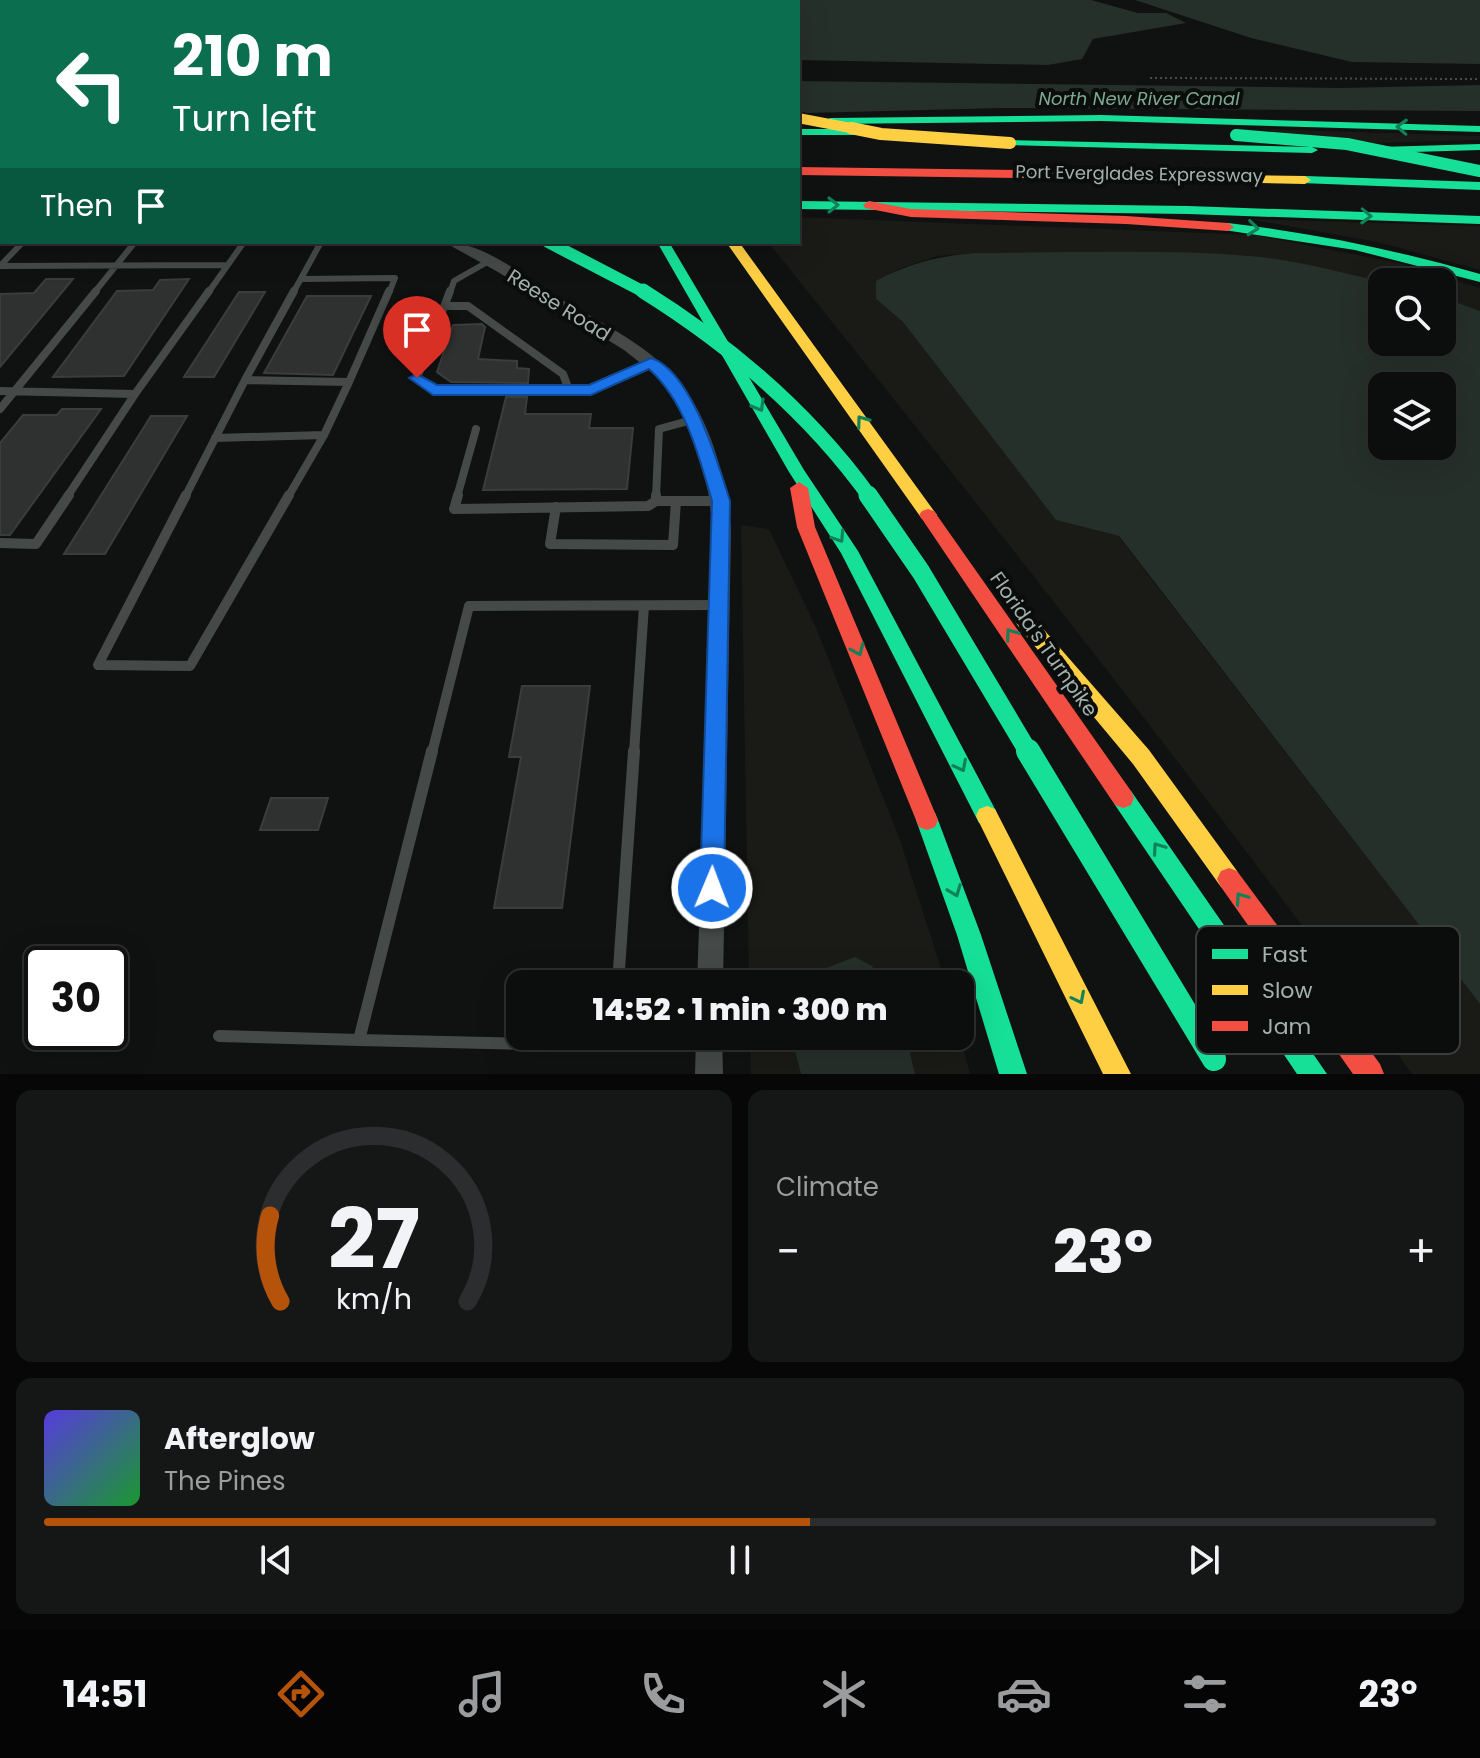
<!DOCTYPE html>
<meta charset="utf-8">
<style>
body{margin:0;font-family:Poppins,sans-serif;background:#151616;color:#f1f3f6;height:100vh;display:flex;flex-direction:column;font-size:30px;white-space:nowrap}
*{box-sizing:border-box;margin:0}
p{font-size:26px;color:#9a9c9d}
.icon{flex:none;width:44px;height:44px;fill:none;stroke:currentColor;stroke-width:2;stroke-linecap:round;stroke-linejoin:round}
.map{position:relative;height:1074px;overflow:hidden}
.sheet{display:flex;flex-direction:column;gap:16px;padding:16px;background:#070707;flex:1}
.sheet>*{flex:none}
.guide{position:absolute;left:0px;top:0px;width:800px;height:244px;box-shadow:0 8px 32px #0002,0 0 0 2px #2c2d2e;background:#0b6e4f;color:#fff;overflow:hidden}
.buttons{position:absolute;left:1368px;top:268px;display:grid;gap:16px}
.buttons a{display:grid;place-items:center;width:88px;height:88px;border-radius:16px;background:#0c0d0d;box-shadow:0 8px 32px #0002,0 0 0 2px #2c2d2e;font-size:40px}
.speed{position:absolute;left:24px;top:946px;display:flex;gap:16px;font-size:40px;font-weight:700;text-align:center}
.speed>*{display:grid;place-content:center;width:104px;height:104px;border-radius:50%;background:#0c0d0d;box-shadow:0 8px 32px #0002,0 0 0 2px #2c2d2e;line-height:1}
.speed .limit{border:4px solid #111;border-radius:12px;background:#fff;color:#111}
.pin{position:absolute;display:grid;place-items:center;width:68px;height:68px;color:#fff;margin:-82px -34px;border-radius:50% 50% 50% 0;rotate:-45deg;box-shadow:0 0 8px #0007}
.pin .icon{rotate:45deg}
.me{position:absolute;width:88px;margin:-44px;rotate:1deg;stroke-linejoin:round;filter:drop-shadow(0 0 6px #0008)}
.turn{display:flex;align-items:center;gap:28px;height:168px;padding:0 40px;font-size:36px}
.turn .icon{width:104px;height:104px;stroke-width:2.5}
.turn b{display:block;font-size:56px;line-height:68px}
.then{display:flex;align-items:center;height:76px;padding:0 40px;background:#0003;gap:16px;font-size:30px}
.big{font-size:60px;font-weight:800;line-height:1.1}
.sheet .tile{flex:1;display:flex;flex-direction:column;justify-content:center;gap:12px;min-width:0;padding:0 28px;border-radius:16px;background:#151616}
.sheet .dial{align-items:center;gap:0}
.dial svg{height:208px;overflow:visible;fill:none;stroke:#2c2d2e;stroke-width:7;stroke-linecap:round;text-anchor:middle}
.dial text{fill:#f1f3f6;stroke:none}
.song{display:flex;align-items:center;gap:24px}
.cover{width:96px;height:96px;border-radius:12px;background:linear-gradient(135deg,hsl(250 70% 55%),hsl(130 70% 35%))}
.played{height:8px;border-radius:4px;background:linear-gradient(90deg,#b45309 55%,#2c2d2e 55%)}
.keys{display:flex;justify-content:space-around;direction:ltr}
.heat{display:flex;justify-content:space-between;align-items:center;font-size:44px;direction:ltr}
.sheet .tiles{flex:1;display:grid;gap:16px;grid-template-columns:1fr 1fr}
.tile:last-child{grid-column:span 2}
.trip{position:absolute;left:506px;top:970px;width:468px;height:80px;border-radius:16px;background:#0c0d0d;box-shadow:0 8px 32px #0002,0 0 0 2px #2c2d2e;font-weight:800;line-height:80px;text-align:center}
.menu{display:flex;height:128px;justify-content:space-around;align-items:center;background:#050505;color:#9a9c9d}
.menu .icon{width:56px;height:56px}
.menu .active{color:#b45309}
.menu b{font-size:36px;color:#f1f3f6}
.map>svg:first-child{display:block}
.green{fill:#1a1b16}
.water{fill:#26302a;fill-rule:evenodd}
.building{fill:#2e3130;stroke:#393d3c;stroke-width:2}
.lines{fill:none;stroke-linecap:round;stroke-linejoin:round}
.path{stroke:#474b4a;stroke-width:2;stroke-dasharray:2 3;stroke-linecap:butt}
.lane-far3{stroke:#454a48;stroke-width:6}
.lane-far2{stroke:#454a48;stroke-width:8}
.lane-far1{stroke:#454a48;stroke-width:10}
.lane{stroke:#454a48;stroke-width:12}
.street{fill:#454a48;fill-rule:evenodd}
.fast{fill:#16e098;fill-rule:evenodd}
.slow{fill:#ffcf43;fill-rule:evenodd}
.jam{fill:#f24e42;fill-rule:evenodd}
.fast-bridge-far3{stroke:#16e098;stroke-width:12}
.fast-bridge-far2{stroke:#16e098;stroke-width:15}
.fast-bridge-far1{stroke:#16e098;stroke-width:19}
.fast-bridge{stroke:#16e098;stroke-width:24}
.slow-bridge-far1{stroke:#ffcf43;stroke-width:10}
.slow-bridge{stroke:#ffcf43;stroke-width:12}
.oneway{stroke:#118159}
.route{fill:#1a73e8;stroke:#114b97;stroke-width:2}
.labels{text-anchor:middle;stroke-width:8;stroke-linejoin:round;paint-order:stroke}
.far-water-label{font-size:18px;font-style:italic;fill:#7ca991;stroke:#0b0c0c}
.far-street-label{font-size:18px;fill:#a3b1ac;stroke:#0b0c0c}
.street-label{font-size:20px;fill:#a3b1ac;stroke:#0b0c0c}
.key{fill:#0b0c0c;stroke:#393e3c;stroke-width:2}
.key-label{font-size:22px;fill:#a3b1ac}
</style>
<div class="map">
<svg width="1480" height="1074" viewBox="0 0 1480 1074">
<rect width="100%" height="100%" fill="#101111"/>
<path class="green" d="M1071,123L1480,136V140L1376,143L1254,129Z
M798,217L1254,235L1399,263L1480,288V311L1442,297V282H1383L1254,256L1191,253H975L937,256L899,269L876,282V299L903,322L1056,520L1118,536L1480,1004V1074H1412C1205,791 988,516 768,242H798Z
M1249,219L1480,226V270L1377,242Z
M741,525L769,529L817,630L900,840L946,984H883L872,966L800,978L796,984H749Z
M750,1036H791L801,1074H751Z
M906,1036H960L970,1074H915Z"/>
<path class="water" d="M651,0H1091L1138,13H1166L1186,23L1093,39L1082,59L1048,65L798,60V2Z
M1135,0H1480V64L1352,62L1251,38Z
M798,81L1341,88L1480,85V111L1003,108L807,113L798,111Z
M975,253C1067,253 1160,249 1251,256C1296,260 1340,272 1383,282L1382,342H1442V297L1480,311V1004L1119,536L1056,520L903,322L876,299V281C909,263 939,256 975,253ZM1382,386H1442V446H1382Z
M855,957L872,966L883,984H796L800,978Z
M791,1036H906L915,1074H801Z"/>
<path class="building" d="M46,279H73L0,367V294L34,293Z
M189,279L124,376L53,377L117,291L153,290L160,280Z
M239,292H265L214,377H184Z
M307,296H371L333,375L264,373Z
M482,324L485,327L478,359L517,361V368L529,369L528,383L451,382L437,372L453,325Z
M506,397H527L525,414H591L589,428H633L627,489L483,490Z
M62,409H101L10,535H0V443L23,415H57Z
M151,416H187L105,554H64Z
M522,686H590L562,908H494L521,757H509Z
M271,798H328L318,830H260Z"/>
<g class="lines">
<path class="path" d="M1150,78L1480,79"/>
<path class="lane-far3" d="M0,266L227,265
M0,266L23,242
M302,279L395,278L389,293
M94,293L135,242
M208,293L244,242
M293,293L321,242
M450,293L454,281L489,261"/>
<path class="lane-far2" d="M294,291L245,380L349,382L389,291
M450,291L417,378L433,390H591L651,362
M445,306H468L563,374L569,390
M0,391L135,394L209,291
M0,409L96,291
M215,438L324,435
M67,497L135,394
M185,497L245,380
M288,497L324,435L349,382
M457,497L476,429
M656,497L659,429L692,420"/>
<path class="lane-far1" d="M186,495L98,665L190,666L289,495
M458,495L454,509L648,506L656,501V495
M656,501H721
M556,507L550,544L673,545L676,501
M0,543L36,544L69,495
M432,753L469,606L719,605
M634,753L644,606"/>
<path class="lane" d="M432,751L359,1040L613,1046L614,1036
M618,984L634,751
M219,1036L359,1040"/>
<path class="street" d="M0,29H2V35H0Z
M0,228H2V236H0Z
M444,242C481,242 517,271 547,291C584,314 628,334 661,363C707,403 725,471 731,529L723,984H697L713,529L708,491L697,449L680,409L662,380L624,350L498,272Z
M696,1036H722L723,1074H695Z"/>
<path class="fast" d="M1101,115L1480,126V132L1101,121L830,124L825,121L830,118Z
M798,129H866L871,132L866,135H798Z
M1010,140L1312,147L1318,150L1312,153L1006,145V141Z
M1480,144V150L1380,153L1374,150L1380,147Z
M0,152H2V158H0Z
M1305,176L1480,182V190L1301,183V177Z
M0,184H2V192H0Z
M798,201L1188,206L1480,216V224L1188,214L798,209Z
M1228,223C1314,233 1397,250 1480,274V282L1355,250L1224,230L1222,227Z
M657,242H669L804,470L858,551L995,809L998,816L995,823L987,826L979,823L841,553L789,472Z
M1123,788L1131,791L1327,1074H1297L1115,805L1112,798L1115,791Z
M927,810L935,813L938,820L981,935L1027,1074H999L957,935L916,820L919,813Z"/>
<path class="slow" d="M0,116H2V122H0Z
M1018,172L1305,176L1311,180L1305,184L1022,178L1018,176Z
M726,242H739L934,511L937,515L934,519H922Z
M1025,614L1032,616L1149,750L1237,871L1241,879L1237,887L1229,890L1221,887L1133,764L1018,626L1015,621L1018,616Z
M987,806L995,809L1131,1074H1103L976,816L979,809Z"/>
<path class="jam" d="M508,0H517L518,2H509Z
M581,0H589L590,2H582Z
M798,167L1022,170L1028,174L1022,178L798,175Z
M869,201L911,209L1126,216L1228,223L1234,227L1228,231L1126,224L911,217L865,208L863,205Z
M0,205H2V213H0Z
M799,482L808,488L815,527L938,820L935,827L927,830L919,827L916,820L797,527L790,488Z
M928,509L934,511L1131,791L1134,798L1131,805L1123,808L1115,805L922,519L919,515L922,511Z
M1229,868L1237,871L1380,1064L1384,1074H1353L1221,887L1217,879L1221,871Z"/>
<path class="fast-bridge-far3" d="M1236,135L1347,144L1480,171
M548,242L646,293"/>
<path class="fast-bridge-far2" d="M643,291C731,346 809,412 870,497"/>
<path class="fast-bridge-far1" d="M868,495L921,572L1029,753"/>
<path class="fast-bridge" d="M1028,751L1214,1059"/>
<path class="slow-bridge-far1" d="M798,118L861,130"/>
<path class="slow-bridge" d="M851,128L881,134L1010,143"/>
</g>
<defs><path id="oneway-chevron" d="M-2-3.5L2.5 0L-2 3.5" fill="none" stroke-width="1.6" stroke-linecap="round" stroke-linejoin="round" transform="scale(2)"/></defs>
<g class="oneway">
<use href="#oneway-chevron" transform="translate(1402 127) rotate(-178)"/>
<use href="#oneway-chevron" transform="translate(833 205)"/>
<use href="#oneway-chevron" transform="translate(1366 216) rotate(2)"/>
<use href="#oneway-chevron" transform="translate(1253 228) rotate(6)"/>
<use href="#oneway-chevron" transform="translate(759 406) rotate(60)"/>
<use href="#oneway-chevron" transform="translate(862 421) rotate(-126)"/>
<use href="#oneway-chevron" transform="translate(839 537) rotate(57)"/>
<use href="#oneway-chevron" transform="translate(1011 634) rotate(-125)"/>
<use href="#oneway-chevron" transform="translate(858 650) rotate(67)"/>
<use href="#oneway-chevron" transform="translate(961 766) rotate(63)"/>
<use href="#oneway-chevron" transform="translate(1158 848) rotate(-125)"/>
<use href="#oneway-chevron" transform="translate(955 891) rotate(69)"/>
<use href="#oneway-chevron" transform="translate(1241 898) rotate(-125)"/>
<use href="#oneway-chevron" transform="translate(1079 998) rotate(63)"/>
</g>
<path class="route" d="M651,358C692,371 718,464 730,501L724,888L721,897L712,900L703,897L700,888L712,501C699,456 685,401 649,369L591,395H433L409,378L417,374L437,385H589Z"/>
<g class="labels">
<g class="far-water-label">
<text x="1139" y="105">North New River Canal</text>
</g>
<g class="far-street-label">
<text transform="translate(1139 174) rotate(1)" y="6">Port Everglades Expressway</text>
</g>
<g class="street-label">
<text transform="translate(559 305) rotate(32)" y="7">Reese Road</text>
<text transform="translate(1044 644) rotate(55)" y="7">Florida's Turnpike</text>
</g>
</g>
<rect x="1196" y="926" width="264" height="128" rx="12" class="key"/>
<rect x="1212" y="949" width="36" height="10" fill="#16e098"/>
<rect x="1212" y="985" width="36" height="10" fill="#ffcf43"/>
<rect x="1212" y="1021" width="36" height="10" fill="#f24e42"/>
<g class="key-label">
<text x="1262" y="962">Fast</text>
<text x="1262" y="998">Slow</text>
<text x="1262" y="1034">Jam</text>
</g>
</svg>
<div class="buttons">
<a><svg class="icon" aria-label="search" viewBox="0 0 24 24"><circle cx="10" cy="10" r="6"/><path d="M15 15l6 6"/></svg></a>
<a><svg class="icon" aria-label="layers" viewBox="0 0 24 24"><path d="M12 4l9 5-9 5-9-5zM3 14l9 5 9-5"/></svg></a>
</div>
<div class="speed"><div class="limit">30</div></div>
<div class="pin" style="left:417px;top:378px;background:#d93025"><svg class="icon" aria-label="arrive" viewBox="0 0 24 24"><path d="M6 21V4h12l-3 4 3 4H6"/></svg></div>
<svg class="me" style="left:712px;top:888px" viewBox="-20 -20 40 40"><circle r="17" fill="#1a73e8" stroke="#fff" stroke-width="3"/><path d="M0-11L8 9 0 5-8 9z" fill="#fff"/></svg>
<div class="trip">14:52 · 1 min · 300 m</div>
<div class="guide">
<div class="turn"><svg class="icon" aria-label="left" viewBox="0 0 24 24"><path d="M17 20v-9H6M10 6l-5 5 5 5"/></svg><div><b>210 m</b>Turn left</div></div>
<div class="then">Then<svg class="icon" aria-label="arrive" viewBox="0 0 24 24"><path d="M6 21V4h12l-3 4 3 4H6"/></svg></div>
</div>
</div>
<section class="sheet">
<div class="tiles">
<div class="tile dial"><svg viewBox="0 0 100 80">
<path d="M14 69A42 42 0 1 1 86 69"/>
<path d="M14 69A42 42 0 0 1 10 36" stroke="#b45309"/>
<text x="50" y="56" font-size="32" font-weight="700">27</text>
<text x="50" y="72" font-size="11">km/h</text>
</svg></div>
<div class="tile"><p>Climate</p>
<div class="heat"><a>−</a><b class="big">23°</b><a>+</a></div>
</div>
<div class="tile">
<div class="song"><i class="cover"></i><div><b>Afterglow</b><p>The Pines</p></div></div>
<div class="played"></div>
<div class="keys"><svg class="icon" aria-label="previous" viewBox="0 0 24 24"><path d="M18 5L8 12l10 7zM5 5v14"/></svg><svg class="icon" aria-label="pause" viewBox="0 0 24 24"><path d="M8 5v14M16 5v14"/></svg><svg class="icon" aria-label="next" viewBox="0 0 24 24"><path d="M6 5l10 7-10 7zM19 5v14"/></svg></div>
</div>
</div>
</section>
<nav class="menu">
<b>14:51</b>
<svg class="icon active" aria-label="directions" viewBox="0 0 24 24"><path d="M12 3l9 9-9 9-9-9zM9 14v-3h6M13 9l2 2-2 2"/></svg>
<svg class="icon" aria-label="music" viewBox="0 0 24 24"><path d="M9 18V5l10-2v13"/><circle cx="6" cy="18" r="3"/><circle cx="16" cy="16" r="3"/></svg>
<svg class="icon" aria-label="phone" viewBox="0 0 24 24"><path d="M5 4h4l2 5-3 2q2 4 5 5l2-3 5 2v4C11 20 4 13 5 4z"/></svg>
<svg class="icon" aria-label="climate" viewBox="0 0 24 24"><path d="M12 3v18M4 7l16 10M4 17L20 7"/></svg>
<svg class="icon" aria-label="car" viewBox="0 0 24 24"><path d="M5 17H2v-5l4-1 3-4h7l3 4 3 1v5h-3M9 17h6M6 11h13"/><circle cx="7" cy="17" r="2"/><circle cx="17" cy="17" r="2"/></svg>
<svg class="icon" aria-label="filters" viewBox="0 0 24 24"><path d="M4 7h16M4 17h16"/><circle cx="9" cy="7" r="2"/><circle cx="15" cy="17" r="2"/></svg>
<b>23°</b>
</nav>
